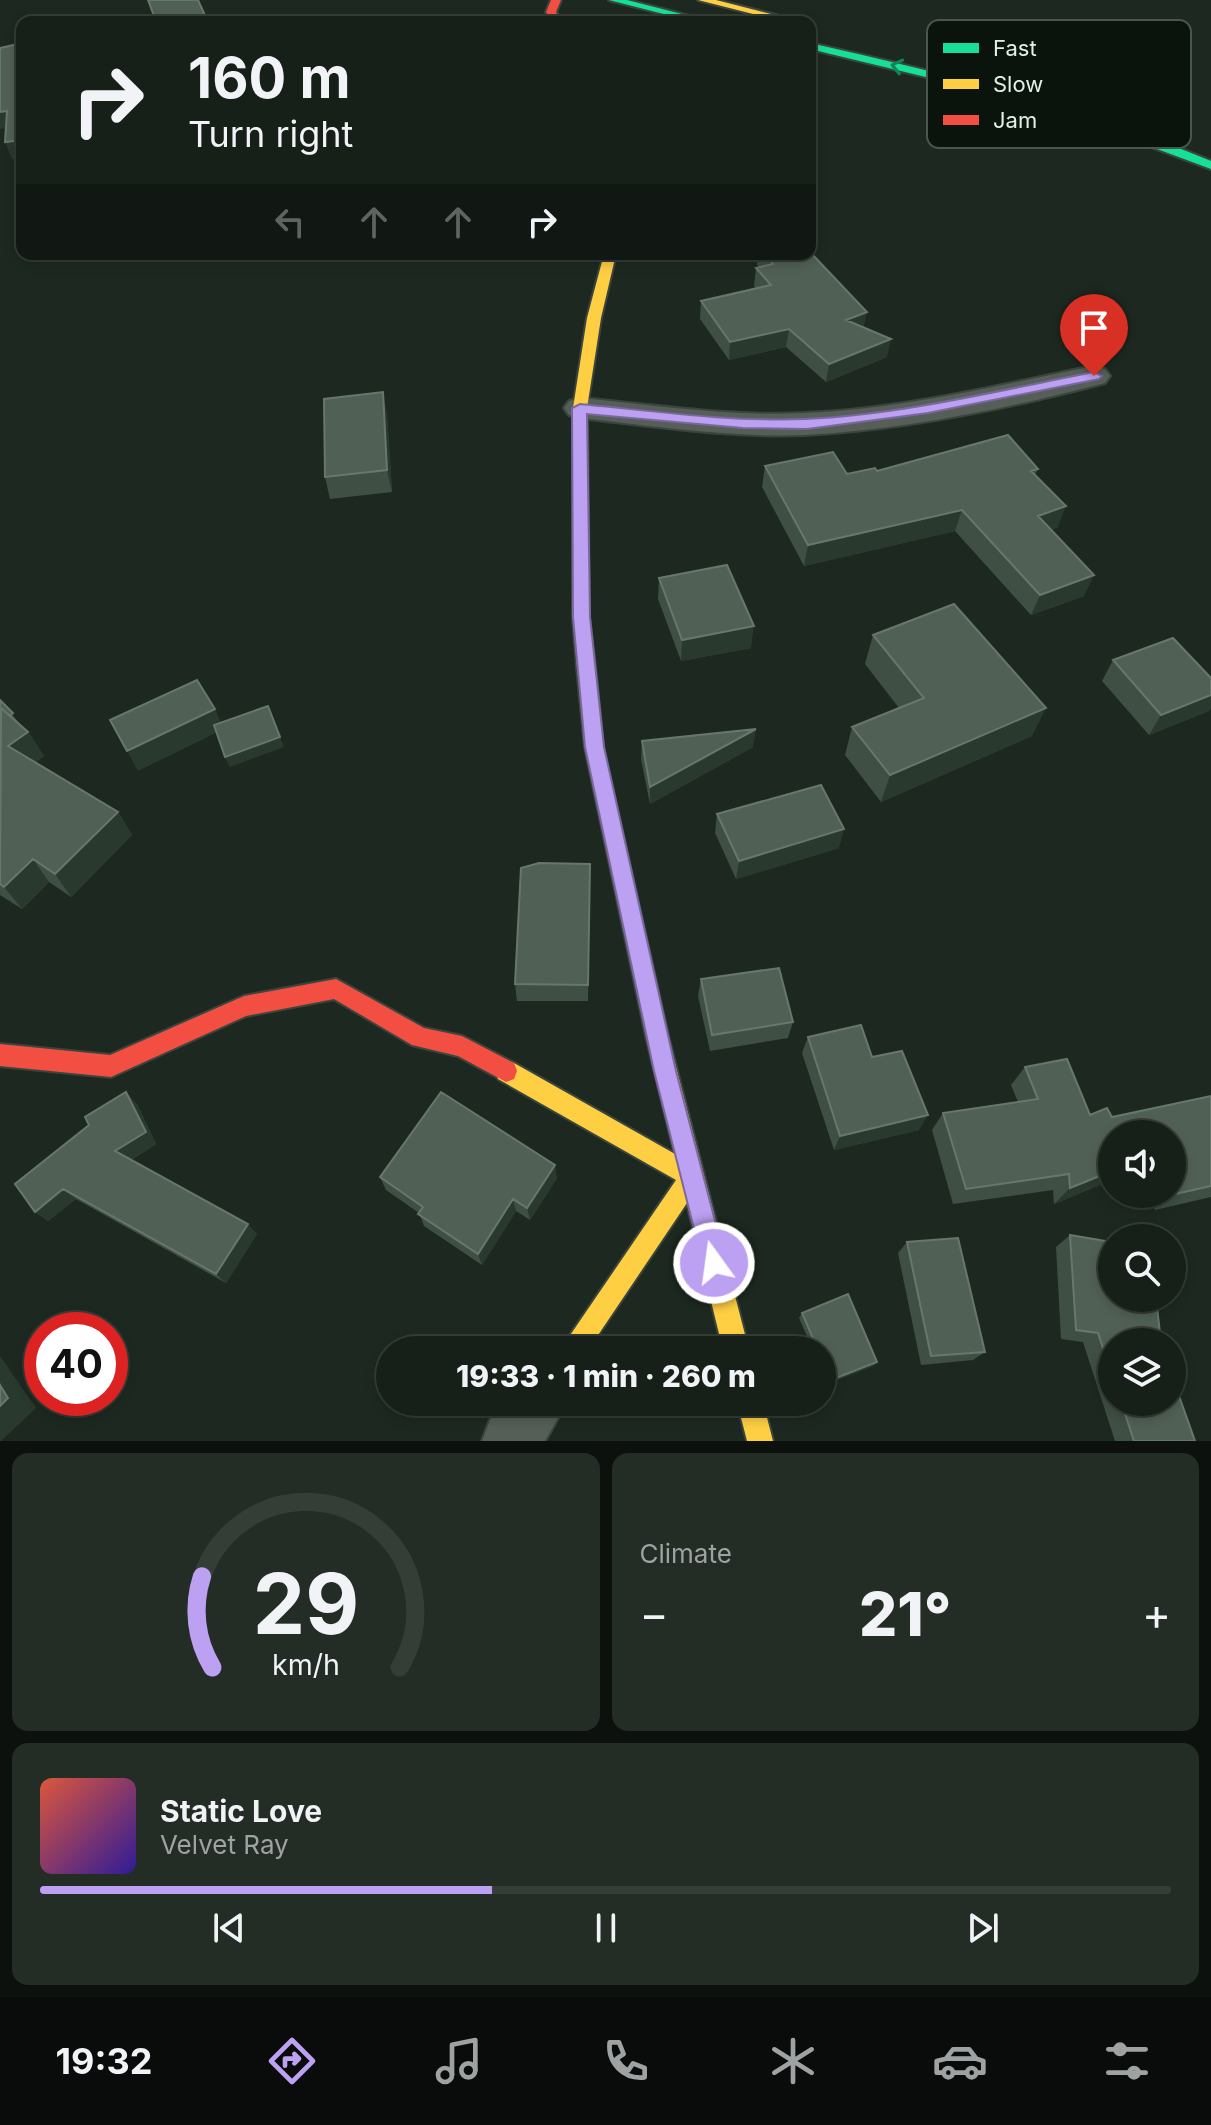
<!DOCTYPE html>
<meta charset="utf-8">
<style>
body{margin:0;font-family:Inter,sans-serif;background:#232c25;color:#f1f3f6;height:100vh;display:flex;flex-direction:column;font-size:30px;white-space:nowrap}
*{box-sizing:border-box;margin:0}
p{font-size:26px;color:#9ea2a2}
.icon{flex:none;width:44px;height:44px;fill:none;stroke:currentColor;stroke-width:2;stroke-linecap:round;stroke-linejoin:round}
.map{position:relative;height:1441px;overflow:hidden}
.side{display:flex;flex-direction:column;gap:12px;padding:12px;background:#0c110d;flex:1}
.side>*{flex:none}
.hud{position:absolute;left:16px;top:16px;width:800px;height:244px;border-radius:16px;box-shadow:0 4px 12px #0003,0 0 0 2px #353d37;background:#161f18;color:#f1f3f6;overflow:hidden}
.tools{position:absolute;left:1098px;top:1120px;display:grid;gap:16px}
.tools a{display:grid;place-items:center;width:88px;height:88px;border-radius:50%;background:#161f18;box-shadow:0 4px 12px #0003,0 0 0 2px #353d37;font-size:40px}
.speed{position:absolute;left:24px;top:1312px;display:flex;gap:16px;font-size:40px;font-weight:700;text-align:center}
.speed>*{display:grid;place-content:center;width:104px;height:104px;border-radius:50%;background:#161f18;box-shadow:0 4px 12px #0003,0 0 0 2px #353d37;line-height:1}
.speed .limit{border:12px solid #d22;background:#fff;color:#111}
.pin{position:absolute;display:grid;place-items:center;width:68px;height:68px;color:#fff;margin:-82px -34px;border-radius:50% 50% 50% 0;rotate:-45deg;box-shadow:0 0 8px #0007}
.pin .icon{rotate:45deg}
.me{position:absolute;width:88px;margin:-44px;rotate:346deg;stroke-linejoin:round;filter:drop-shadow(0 0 6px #0008)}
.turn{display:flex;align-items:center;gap:28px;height:168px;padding:0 40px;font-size:36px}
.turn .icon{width:104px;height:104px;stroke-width:2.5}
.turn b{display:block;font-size:56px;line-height:68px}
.lanes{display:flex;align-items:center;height:76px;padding:0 40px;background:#0003;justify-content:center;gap:40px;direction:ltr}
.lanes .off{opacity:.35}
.big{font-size:60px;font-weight:800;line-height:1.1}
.side .card{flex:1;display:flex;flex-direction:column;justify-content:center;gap:12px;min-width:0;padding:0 28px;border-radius:16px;background:#232c25}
.side .dial{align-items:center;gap:0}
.dial svg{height:208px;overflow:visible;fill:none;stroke:#353d37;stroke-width:7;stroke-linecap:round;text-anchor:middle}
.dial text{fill:#f1f3f6;stroke:none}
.song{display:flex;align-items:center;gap:24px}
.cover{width:96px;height:96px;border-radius:12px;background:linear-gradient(135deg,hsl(10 70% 55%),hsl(250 70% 35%))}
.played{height:8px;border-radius:4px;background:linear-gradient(90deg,#bca0f2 40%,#353d37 40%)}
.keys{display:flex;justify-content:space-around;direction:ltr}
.heat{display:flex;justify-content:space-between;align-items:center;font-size:44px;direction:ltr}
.side .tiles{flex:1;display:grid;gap:12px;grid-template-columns:1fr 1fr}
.card:last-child{grid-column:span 2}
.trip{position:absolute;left:376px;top:1336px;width:460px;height:80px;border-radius:40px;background:#161f18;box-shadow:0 4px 12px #0003,0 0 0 2px #353d37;font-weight:800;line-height:80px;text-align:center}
.menu{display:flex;height:128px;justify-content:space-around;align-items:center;background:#090c0a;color:#9ea2a2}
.menu .icon{width:56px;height:56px}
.menu .on{color:#bca0f2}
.menu b{font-size:36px;color:#f1f3f6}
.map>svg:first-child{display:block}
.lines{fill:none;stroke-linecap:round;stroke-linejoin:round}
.street-casing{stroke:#3b453e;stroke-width:4}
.fast-casing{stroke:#3b453e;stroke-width:4}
.slow-casing{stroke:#3b453e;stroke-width:4}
.jam-casing{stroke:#3b453e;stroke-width:4}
.street{fill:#555f58;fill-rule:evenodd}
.fast{fill:#16e098;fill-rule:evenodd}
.slow{fill:#ffcf43;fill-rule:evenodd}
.jam{fill:#f24e42;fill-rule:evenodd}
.wall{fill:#3f4f44}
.shaded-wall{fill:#2a392e}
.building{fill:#516055;stroke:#67776c;stroke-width:2}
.oneway{stroke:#118459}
.route{fill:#bca0f2;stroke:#7a689d;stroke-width:2}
.key{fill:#0a140d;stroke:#4a564e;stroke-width:2}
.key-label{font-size:22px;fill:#e1efe4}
</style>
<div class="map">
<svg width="1211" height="1441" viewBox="0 0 1211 1441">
<rect width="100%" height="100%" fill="#1d2920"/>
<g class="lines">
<g class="street-casing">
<path id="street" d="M1094,366L1105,369L1110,376L1105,383C1010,408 903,430 805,435C730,438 655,426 580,418L569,415L564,408L569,401L580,398C655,405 730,417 805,413C903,409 999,385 1094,366Z
M504,1402H567L545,1441H482L490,1420Z"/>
</g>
<g class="fast-casing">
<path id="fast" d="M609,0H627L713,22H695Z
M810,43C947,74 1081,107 1211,161V169L1060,113L959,85L810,49Z
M586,660L595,667L603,747L668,1036L665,1043L657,1046L649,1043L646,1036L585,747L577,667Z"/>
</g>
<g class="slow-casing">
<path id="slow" d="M698,0H716L803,22H785Z
M604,254H616L601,318L587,408L589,617L595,667L586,674L577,667L573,617V408L587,318Z
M657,1026L665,1029L668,1036L749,1350H723L687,1203L588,1350H560L676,1180L498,1079L495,1071L498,1063L506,1060L514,1063L675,1154L646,1036L649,1029Z
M737,1402H763L773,1441H747Z"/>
</g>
<g class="jam-casing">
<path id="jam" d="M551,0H561L556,12L562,22H552L546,12Z
M336,979L424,1028L462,1036L514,1063L517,1071L514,1079L506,1082L458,1056L412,1045L334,999L246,1016L111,1077L0,1066V1044L110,1055L244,996Z"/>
</g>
<use href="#street" class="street"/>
<use href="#fast" class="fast"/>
<use href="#slow" class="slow"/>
<use href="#jam" class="jam"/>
</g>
<path class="wall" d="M758,254H810L887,357L826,382L786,347L729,360L700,319L701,301L756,289L754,286L756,268L759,267L757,265Z
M383,392L387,415L392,492L330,499L325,477Z
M765,466L847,474L877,471L1038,469L1035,475L1058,527L1051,530L1084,596L1031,615L955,531L804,566L762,487Z
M659,578L751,648L681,661L658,599Z
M873,635L1032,736L881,802L845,755L852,727L899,708L865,664Z
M1113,660L1211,678V708L1209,711L1149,735L1102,681Z
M0,700L20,724L28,732L44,756L35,763L118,812L132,835L71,897L49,882L22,909L0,895Z
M642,741L753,747L650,804L641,759Z
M717,814L839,848L736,879L715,833Z
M590,882L588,1001H517L515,984Z
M701,979L793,1022L788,1038L710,1051L698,996Z
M808,1037L872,1057L919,1130L834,1150L802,1053Z
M1025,1067L1090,1115L1112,1117L1211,1096V1197L1155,1210L1148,1194H1172V1134L1112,1180L1054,1204L1053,1190L953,1204L932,1130L943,1113L1018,1102L1011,1085Z
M137,1104L156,1144L131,1160L257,1234L226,1283L76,1199L48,1221L35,1212Z
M380,1177L557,1178L530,1220L516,1211L482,1265L424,1226L419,1213L386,1190Z
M1070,1235L1112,1342V1402H1172L1195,1441H1115L1083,1342L1061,1339L1056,1247Z
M907,1242L985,1352L973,1360L921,1365L898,1253Z
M802,1313L877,1362L873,1366L827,1384L822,1372V1350H813L799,1318Z"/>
<path class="shaded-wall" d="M173,18L174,22L156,21Z
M7,111L14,127L0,129V112Z
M22,140V157L12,159L5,142Z
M867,312L863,330L846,320Z
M789,329L786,347L729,360L730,342Z
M891,339L887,357L826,382L829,364Z
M383,392L387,415L392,492L387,470Z
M1066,506L1058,527L1030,537L1038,516Z
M962,510L955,531L804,566L808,545Z
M1094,575L1084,596L1031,615L1040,595Z
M754,626L751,648L681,661L682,640Z
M1211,695V708L1209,711L1149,735L1161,715Z
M1046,708L1032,736L881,802L890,775Z
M215,709L224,729L138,771L127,751Z
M756,729L753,747L650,804V787Z
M28,732L44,756L25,771L8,746Z
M280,737L284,747L230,767L225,757Z
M118,812L132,835L71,897L55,874Z
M844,829L839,848L736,879L739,861Z
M33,859L49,882L22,909L4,887Z
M126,1092L137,1104L156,1144L127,1162L115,1151Z
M928,1115L919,1130L834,1150L840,1136Z
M555,1165L557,1178L530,1220L527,1208Z
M1112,1171V1180L1054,1204L1070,1188Z
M63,1189L76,1199L48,1221L35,1212Z
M513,1199L516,1211L482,1265L478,1254Z
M248,1224L257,1234L226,1283L216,1274Z
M0,1356L36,1408L1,1441H0Z
M877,1362L873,1366L827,1384L831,1380Z"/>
<path class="building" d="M148,0H198L208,22H175L173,18L156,21Z
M22,43V140L5,142L7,111L0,112V48Z
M810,252L867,312L846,320L891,339L829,364L789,329L730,342L701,301L771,285L756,268L773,264L765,254H810Z
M383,392L387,470L325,477L324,399Z
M1008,435L1038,469L1031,471L1066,506L1038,516L1094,575L1040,595L962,510L808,545L765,466L833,452L847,474L875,468L877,471Z
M727,565L754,626L682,640L659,578Z
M954,604L1046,708L890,775L852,727L924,698L873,635Z
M1173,638L1211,678V695L1161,715L1113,660Z
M197,680L215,709L127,751L110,720Z
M0,700L13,713L10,716L1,708L0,709Z
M268,706L280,737L225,757L214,725Z
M1,708L28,732L8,746L118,812L55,874L33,859L4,887L0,884Z
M756,729L650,787L642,741Z
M821,785L844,829L739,861L717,814Z
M539,863L590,864L588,985L515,984L521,868Z
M779,968L793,1022L712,1035L701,979Z
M861,1025L872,1057L902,1051L928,1115L840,1136L808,1037Z
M1067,1059L1090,1115L1107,1108L1112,1117L1211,1096V1186L1175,1194L1172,1188V1134H1112V1171L1070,1188L1069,1174L966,1189L943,1113L1038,1099L1025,1067Z
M126,1092L146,1132L115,1151L248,1224L216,1274L63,1189L35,1212L15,1184L89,1125L85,1117Z
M441,1092L555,1165L527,1208L513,1199L478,1254L418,1214L423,1207L380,1177Z
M1070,1235L1112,1242V1298H1156L1161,1342H1112V1376L1098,1333L1076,1330Z
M958,1238L985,1352L931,1356L907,1242Z
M848,1294L877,1362L831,1380L822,1360V1350H818L802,1313Z
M1172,1376L1195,1441H1134L1121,1402H1172Z
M0,1385L8,1398L0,1406Z"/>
<defs><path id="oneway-chevron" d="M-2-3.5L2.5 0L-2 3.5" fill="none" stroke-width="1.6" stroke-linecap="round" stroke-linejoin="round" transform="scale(2)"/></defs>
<use class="oneway" href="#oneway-chevron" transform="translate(897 66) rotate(-167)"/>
<path class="route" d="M1094,372L1102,376L1099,379L928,413L807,429L743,428L587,414L590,617L604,747L676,1071L726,1263L723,1272L714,1275L705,1272L654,1071L585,747L573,617L572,408L580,404C654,411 730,422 805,419C900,415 1001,390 1094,372Z"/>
<rect x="927" y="20" width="264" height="128" rx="12" class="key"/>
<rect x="943" y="43" width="36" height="10" fill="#16e098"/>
<rect x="943" y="79" width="36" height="10" fill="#ffcf43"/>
<rect x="943" y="115" width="36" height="10" fill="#f24e42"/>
<g class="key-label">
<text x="993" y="56">Fast</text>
<text x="993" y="92">Slow</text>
<text x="993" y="128">Jam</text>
</g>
</svg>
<div class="tools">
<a><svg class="icon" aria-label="sound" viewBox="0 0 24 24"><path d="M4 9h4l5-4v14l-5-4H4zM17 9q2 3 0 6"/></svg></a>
<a><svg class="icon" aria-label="search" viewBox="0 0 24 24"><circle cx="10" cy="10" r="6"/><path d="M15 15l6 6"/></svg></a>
<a><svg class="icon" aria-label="layers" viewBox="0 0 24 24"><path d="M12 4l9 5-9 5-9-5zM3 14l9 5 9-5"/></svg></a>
</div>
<div class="speed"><div class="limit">40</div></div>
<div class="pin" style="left:1094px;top:376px;background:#d93025"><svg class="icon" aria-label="arrive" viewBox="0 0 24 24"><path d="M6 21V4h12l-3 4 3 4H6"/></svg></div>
<svg class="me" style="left:714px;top:1263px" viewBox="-20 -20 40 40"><circle r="17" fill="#bca0f2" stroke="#fff" stroke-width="3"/><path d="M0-11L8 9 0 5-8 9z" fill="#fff"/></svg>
<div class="trip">19:33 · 1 min · 260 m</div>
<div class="hud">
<div class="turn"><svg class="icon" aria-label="right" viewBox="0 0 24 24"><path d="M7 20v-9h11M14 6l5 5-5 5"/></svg><div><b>160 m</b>Turn right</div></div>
<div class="lanes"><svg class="icon off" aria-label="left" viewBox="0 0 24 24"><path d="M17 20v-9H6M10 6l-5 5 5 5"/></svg><svg class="icon off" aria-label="ahead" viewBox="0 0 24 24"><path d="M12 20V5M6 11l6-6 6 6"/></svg><svg class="icon off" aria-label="ahead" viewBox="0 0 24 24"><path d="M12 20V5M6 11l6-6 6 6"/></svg><svg class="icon" aria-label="right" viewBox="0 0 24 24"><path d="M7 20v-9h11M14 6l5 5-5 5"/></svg></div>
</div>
</div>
<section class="side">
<div class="tiles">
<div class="card dial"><svg viewBox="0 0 100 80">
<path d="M14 69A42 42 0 1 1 86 69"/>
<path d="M14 69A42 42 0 0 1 10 34" stroke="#bca0f2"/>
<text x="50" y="56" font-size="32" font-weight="700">29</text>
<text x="50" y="72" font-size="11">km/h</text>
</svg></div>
<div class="card"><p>Climate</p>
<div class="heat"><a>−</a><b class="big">21°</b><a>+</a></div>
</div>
<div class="card">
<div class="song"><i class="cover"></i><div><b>Static Love</b><p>Velvet Ray</p></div></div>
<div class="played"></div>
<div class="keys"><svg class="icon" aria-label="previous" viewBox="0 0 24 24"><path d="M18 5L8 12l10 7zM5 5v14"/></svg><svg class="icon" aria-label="pause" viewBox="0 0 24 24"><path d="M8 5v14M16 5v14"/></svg><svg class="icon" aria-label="next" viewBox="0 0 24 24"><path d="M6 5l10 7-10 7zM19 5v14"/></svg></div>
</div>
</div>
</section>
<nav class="menu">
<b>19:32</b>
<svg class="icon on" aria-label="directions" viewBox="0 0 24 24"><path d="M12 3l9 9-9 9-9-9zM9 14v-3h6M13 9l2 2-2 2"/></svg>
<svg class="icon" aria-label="music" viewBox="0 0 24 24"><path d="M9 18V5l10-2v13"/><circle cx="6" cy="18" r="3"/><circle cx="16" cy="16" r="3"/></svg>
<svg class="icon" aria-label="phone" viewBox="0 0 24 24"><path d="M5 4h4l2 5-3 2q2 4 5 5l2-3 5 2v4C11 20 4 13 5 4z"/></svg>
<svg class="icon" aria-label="climate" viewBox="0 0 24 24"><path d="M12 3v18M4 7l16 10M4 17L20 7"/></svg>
<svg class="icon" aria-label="car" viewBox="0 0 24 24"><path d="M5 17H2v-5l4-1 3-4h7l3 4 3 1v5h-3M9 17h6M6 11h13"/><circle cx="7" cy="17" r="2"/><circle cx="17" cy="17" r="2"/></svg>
<svg class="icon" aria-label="filters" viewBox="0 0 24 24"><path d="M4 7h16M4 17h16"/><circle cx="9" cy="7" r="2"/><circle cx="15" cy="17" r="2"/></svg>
</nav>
